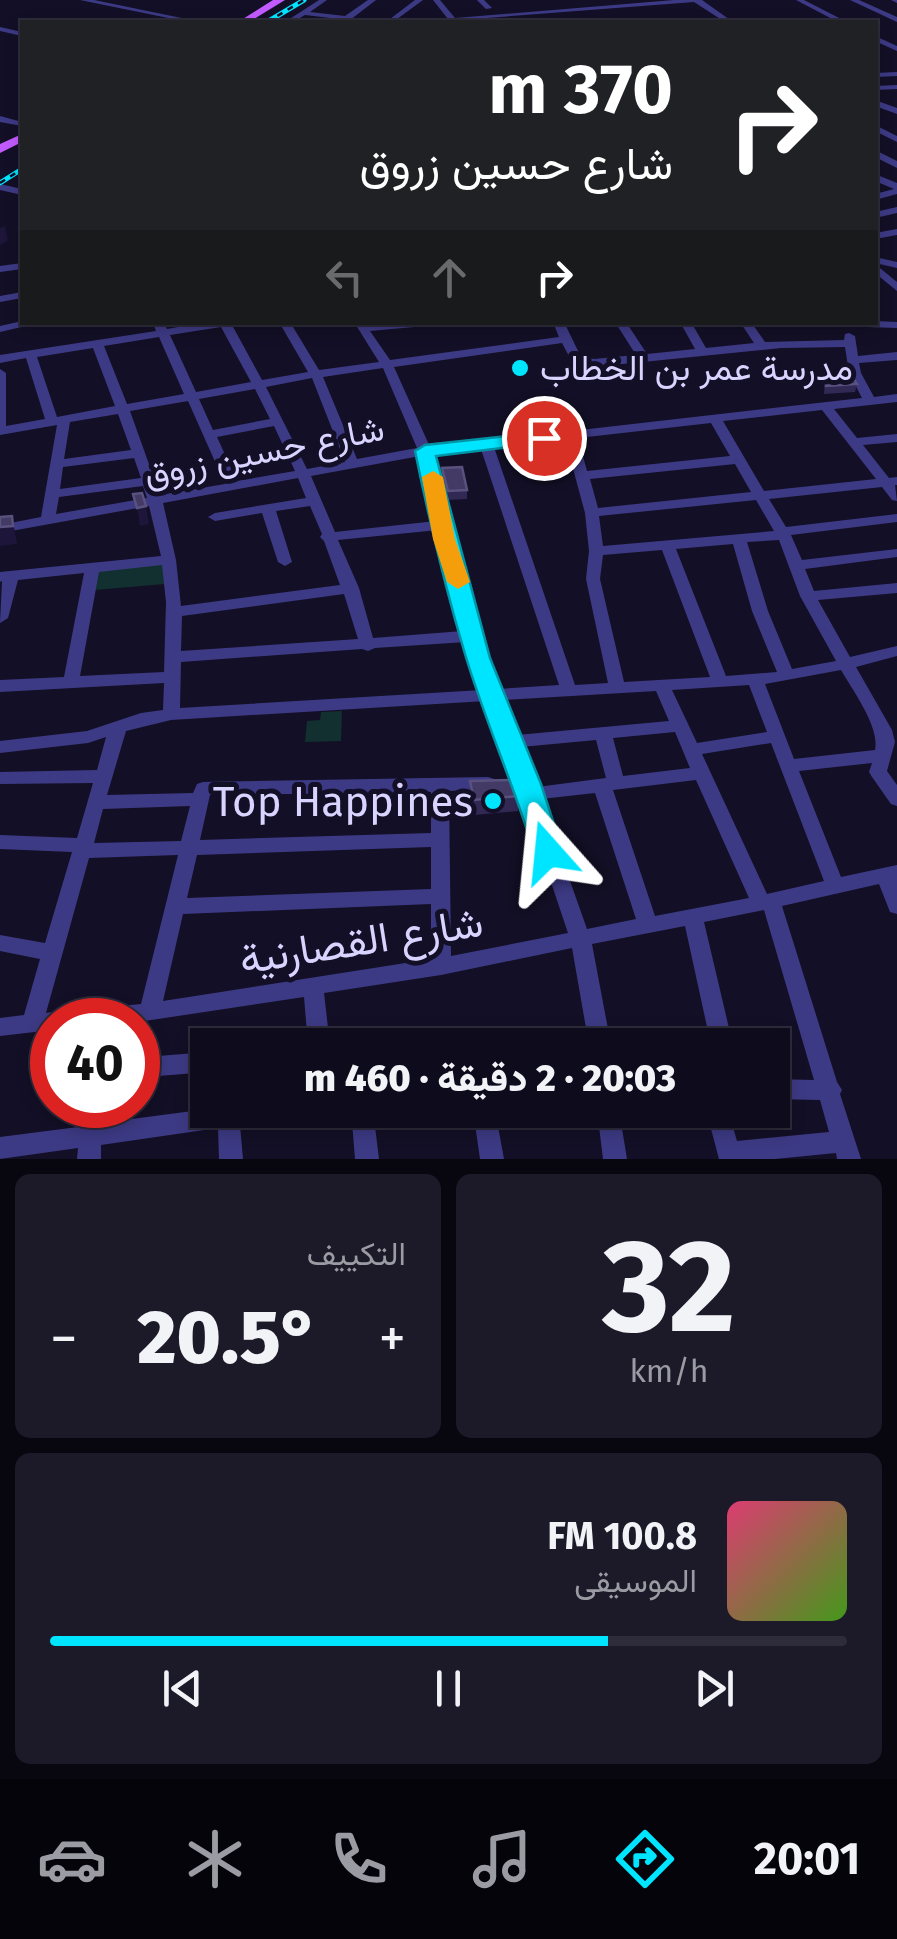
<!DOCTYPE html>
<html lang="ar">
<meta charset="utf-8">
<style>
body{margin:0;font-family:"Fira Sans",Vazirmatn,sans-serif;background:#1c1929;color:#f1f3f6;direction:rtl;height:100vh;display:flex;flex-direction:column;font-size:38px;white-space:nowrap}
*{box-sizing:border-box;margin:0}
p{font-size:32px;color:#9b9ba3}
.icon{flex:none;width:55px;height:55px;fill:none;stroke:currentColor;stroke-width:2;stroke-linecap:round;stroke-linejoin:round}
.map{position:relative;height:1159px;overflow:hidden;direction:ltr}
.sheet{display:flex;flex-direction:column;gap:15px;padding:15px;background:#08060f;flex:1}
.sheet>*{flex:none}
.top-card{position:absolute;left:20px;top:20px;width:858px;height:305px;border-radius:0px;box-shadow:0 5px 15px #0003,0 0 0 2px #2e2b3b;direction:rtl;background:#202124;color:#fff;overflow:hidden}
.speed{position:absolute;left:30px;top:998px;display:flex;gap:20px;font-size:50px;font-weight:700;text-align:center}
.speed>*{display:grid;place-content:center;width:130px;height:130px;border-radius:50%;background:#0e0b1c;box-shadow:0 5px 15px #0003,0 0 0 2px #2e2b3b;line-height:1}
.speed .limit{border:15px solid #d22;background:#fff;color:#111}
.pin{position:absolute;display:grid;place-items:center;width:85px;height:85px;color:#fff;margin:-42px;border:5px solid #fff;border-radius:50%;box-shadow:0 2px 10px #0007}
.me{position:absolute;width:110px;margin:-55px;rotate:342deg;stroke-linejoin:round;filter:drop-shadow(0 0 8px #0008)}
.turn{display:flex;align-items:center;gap:35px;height:210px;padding:0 40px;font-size:45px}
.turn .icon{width:130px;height:130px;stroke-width:2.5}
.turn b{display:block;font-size:70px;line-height:85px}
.lanes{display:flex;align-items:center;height:95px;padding:0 40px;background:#0003;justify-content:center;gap:50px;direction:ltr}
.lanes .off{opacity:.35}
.big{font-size:75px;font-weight:800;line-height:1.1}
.sheet .card{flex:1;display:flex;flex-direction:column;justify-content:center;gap:15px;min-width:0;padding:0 35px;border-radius:15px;background:#1c1929}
.sheet .dial{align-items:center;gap:0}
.dial b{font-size:130px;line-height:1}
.song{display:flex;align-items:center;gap:30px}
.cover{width:120px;height:120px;border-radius:15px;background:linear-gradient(135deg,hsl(340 70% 55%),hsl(100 70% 35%))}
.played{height:10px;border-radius:5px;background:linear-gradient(90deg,#00e5ff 70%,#2e2b3b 70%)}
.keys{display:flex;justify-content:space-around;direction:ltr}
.heat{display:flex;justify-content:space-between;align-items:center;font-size:55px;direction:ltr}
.sheet .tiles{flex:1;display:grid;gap:15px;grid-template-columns:1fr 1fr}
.card:last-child{grid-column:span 2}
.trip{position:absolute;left:190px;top:1028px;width:600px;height:100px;border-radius:0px;background:#0e0b1c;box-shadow:0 5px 15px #0003,0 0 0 2px #2e2b3b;font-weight:800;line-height:100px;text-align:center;direction:rtl}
.menu{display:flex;height:160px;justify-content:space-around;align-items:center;background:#06040b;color:#9b9ba3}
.menu .icon{width:70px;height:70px}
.menu .selected{color:#00e5ff}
.menu b{font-size:45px;color:#f1f3f6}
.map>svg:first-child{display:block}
.green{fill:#12302f}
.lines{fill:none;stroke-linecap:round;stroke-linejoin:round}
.minor{fill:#3d3a85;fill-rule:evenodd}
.major{fill:#c25bff;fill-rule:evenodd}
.rail-casing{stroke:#00e5ff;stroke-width:5}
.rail{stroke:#130f26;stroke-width:2.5;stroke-dasharray:6;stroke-linecap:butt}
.wall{fill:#312854}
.shaded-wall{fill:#1d163a}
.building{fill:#433a66;stroke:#5a527e;stroke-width:2.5}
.route{fill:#00e5ff;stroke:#0095a6;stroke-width:2.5}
.slow{fill:#f59e0b}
.poi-dot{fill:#00e5ff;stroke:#130f26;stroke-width:4}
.labels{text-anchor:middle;stroke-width:10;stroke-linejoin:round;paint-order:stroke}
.poi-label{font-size:35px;fill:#d9d4ff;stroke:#130f26;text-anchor:start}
.street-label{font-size:35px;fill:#d9d4ff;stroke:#130f26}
.near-poi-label{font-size:42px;fill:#d9d4ff;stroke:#130f26;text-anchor:end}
.near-street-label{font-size:42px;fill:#d9d4ff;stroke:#130f26}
</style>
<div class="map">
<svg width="897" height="1159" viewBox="0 0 897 1159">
<rect width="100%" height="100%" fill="#130f26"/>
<path class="green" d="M166,563L165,584L95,590L97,570Z
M342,711L341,741L305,742L307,721L320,720L321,712Z"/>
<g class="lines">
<path class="minor" d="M80,0H94L201,22H188Z
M319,0H327L310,12L345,16L368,0H376L350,20L337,22L339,19L305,15L293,22H285Z
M415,0H423L393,22H386Z
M433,0H440L455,18L674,0H702L733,22H725L694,2L435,22L448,19Z
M477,0H484L492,8L486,9Z
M796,0H804L847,22H838Z
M850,0H859L897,17V22Z
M891,0H897V3Z
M0,27L22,32V36L0,31Z
M875,36L897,46V51L875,41Z
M897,72V76L875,77V73Z
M897,85V89L875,90V86Z
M875,100L897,108V114L875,106Z
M0,116L22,122V126L0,122Z
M875,125L897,136V142L875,131Z
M875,150L897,161V168L875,157Z
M875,174L897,183V194L875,200V194L894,189L875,181Z
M0,184L22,189V195L0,190Z
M897,207V213L875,218V212Z
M897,229V235L875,239V233Z
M875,257L897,262V268L875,263Z
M22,263V269L0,272V266Z
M875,264L897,282V291L875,273Z
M22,292V298L0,302V296Z
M22,321L43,322L0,332V326Z
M875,321L897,322V328L806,325L801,322Z
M153,322H164L167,329L206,322H236L232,325L262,380L308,372L279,322H290L319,370L379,362L354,322H441L436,325L370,331L390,360L559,337L553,322H564L580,355L594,359L636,355L615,322H626L647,354L695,349L680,322H691L706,348L754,343L740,322H751L765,342L844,340L845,334L849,333L855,336L858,356L897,352V360L859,363L861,373L874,397L897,394V402L834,409L857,438L897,434V442L863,445L889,478L897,477V485H895L897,501L892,500L882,487L769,499L786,527L897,514V522L791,535L802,560L897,549V557L805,569L814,591L897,583V593L818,600L850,657L897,646V656L856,667L892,730L895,742L887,771L897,785V806L891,804L872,777L869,772L872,763L799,771L841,877L897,865V914L890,912L879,884L782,906L837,1082L842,1090L840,1094L861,1159H837L836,1153L775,1159H719L706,1110H728L737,1141L829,1132L820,1100L772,1099V1079L814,1080L764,910L704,922L733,1045H711L685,926L592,944L611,1045H589L572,948L441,975L324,993L330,1045H308L304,997L138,1022V1020H52V1030L0,1036V1018L24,1015L40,959L0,951V935L45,943L72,852L0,849V835L77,838L93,783L0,784V772L97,770L106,737L88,743L0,753V741L87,731L141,713L163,710L164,683L0,692V680L64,677L84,573L18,580L8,618L0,623L2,581L0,582V572L161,556L149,506L0,533V525L41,517L57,425L0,435V369L6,373V426L45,419L26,358L0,363V355L156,331ZM221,327L251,382L196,392L170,335ZM159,337L184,394L127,404L104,346ZM562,343L571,360L593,367L781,348L845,347L849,373L862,398L430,447L394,367ZM93,348L115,406L57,417L37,357ZM383,368L417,448L357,459L323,377ZM312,378L345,462L307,469L266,387ZM255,389L270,419L213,430L199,399ZM188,401L225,484L160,495L130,411ZM822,410L876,479L764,491L723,421ZM118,414L131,450L64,459L70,422ZM711,423L730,456L587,471L578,438ZM274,426L295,471L237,481L217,437ZM565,439L585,513L589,551L586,579L608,683L575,685L494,447ZM481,449L559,685L498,689L486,658L432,454ZM420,456L436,521L335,532L311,476ZM134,458L141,478L60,489L63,467ZM735,464L751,492L598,508L590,479ZM298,478L306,498L215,513L208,517L215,521L262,513L278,562L285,566L292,562L276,511L310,506L322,534L320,537L324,541L340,585L181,606L176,560L163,503ZM143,486L147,498L56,514L59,497ZM756,500L774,531L603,546L599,516ZM438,530L463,631L373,638L359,588L338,540ZM779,540L800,596L836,661L792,669L768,611L747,542ZM733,544L752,611L777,672L726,676L676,549ZM662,550L710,677L624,682L600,579L603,555ZM162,565L166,602L164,672L80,676L99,572ZM344,594L358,639L181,651L182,616ZM466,642L482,690L180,708L181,662L362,649L368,651L375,648ZM841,670C853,691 880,727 875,750L794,759L765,684ZM749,685L767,732L697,743L672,690ZM656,691L669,721L517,735L503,700ZM486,701L518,784L568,933L451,956L449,791L494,789L497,784L494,779L488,777L203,782L197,784L193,793L107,795L126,731L171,720ZM675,732L690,768L623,776L613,738ZM596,740L606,778L537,787L521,747ZM771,743L824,881L767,894L702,754ZM696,780L749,898L655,916L613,790ZM431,792V833L200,840L210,795ZM595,793L636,919L587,929L541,799ZM190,806L181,841L94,843L103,809ZM431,847V889L187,898L197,855ZM178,855L141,1004L70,1011L63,1014L61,1017L52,1012L46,1013L89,858ZM431,904V959L163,1001L183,914Z
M208,1052V1072L146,1077L138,1072V1060L146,1057Z
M79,1105H101V1123L208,1109L286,1110L283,1117L240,1125L243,1159H219L218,1128L101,1145V1159H77L78,1148L0,1159V1137L78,1127Z
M351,1110H373L379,1159H355Z
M473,1110H495L504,1159H480Z
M597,1110H619L627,1159H603Z"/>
<path class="major" d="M273,0H285L249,22H238Z
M22,134V142L0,153V144Z"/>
<g class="rail-casing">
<path id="rail" d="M267,22L304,0
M0,183L22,169"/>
</g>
<use href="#rail" class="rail"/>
</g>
<path class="wall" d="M825,379L857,384L855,392L824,394Z
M442,468L467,490V499L448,500L442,477Z
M470,781L519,796L518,811L474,815L470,795Z"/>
<path class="shaded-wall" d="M5,226L8,240L0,245V228Z
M146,506L149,524L140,526L137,508Z
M12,516L17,544L0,546V527Z"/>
<path class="building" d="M851,376L857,384L826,386L825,379Z
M462,467L467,490L448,491L442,468Z
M142,493L146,506L137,508L133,494Z
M12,516L13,526L0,527V517Z
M515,780L519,796L474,800L470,781Z"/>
<path class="route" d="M544,432L554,438L551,442L436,456L490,658L541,784L563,852L559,860L548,863L538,860L534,852C514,785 485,721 465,654C445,587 429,519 415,451L425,445Z"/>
<path class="slow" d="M433,471L443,477L455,539L470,582L458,589L447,582L433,539L422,477Z"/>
<g class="poi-dot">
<circle cx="520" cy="368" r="10"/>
<circle cx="493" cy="801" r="10"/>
</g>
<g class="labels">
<g class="poi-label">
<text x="540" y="380">مدرسة عمر بن الخطاب</text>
</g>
<g class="street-label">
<text transform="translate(264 451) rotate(-11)" y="12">شارع حسين زروق</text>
</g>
<g class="near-poi-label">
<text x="473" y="816">Top Happines</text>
</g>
<g class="near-street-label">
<text transform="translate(361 940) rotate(-9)" y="15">شارع القصارنية</text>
</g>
</g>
</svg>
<div class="speed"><div class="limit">40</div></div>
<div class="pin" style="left:544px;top:438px;background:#d93025"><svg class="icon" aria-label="arrive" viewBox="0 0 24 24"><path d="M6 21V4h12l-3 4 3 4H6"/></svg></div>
<svg class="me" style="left:548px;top:852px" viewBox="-20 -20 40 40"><path d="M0-17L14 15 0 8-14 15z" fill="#00e5ff" stroke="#fff" stroke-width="4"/></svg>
<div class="trip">20:03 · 2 دقيقة · 460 m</div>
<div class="top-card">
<div class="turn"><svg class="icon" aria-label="right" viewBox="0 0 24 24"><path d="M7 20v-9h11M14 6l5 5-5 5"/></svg><div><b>370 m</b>شارع حسين زروق</div></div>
<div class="lanes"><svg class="icon off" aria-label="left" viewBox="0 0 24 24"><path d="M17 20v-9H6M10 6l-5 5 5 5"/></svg><svg class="icon off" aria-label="ahead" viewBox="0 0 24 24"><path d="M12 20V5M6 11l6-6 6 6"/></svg><svg class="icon" aria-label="right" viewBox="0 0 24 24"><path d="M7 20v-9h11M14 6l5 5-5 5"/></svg></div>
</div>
</div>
<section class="sheet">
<div class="tiles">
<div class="card dial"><b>32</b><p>km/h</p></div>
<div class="card"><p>التكييف</p>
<div class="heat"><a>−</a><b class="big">20.5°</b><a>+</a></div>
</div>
<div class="card">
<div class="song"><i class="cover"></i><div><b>100.8 FM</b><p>الموسيقى</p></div></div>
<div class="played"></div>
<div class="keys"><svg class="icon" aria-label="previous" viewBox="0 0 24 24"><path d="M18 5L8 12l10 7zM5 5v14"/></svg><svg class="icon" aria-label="pause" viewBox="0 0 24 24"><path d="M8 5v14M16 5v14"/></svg><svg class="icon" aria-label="next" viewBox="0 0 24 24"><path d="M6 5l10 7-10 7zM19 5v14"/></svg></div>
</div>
</div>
</section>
<nav class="menu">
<b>20:01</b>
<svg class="icon selected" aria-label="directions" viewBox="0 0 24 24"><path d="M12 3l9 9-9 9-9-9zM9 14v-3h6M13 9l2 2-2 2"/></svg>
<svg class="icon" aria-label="music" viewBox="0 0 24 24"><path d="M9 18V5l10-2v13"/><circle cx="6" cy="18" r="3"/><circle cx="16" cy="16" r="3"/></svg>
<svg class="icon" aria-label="phone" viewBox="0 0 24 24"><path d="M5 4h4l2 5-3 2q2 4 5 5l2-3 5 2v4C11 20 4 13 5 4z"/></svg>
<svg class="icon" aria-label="climate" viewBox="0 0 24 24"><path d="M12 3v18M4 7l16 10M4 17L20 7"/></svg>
<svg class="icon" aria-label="car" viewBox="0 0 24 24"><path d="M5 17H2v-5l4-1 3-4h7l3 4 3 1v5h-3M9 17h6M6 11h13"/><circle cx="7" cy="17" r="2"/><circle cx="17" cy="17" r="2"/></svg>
</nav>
